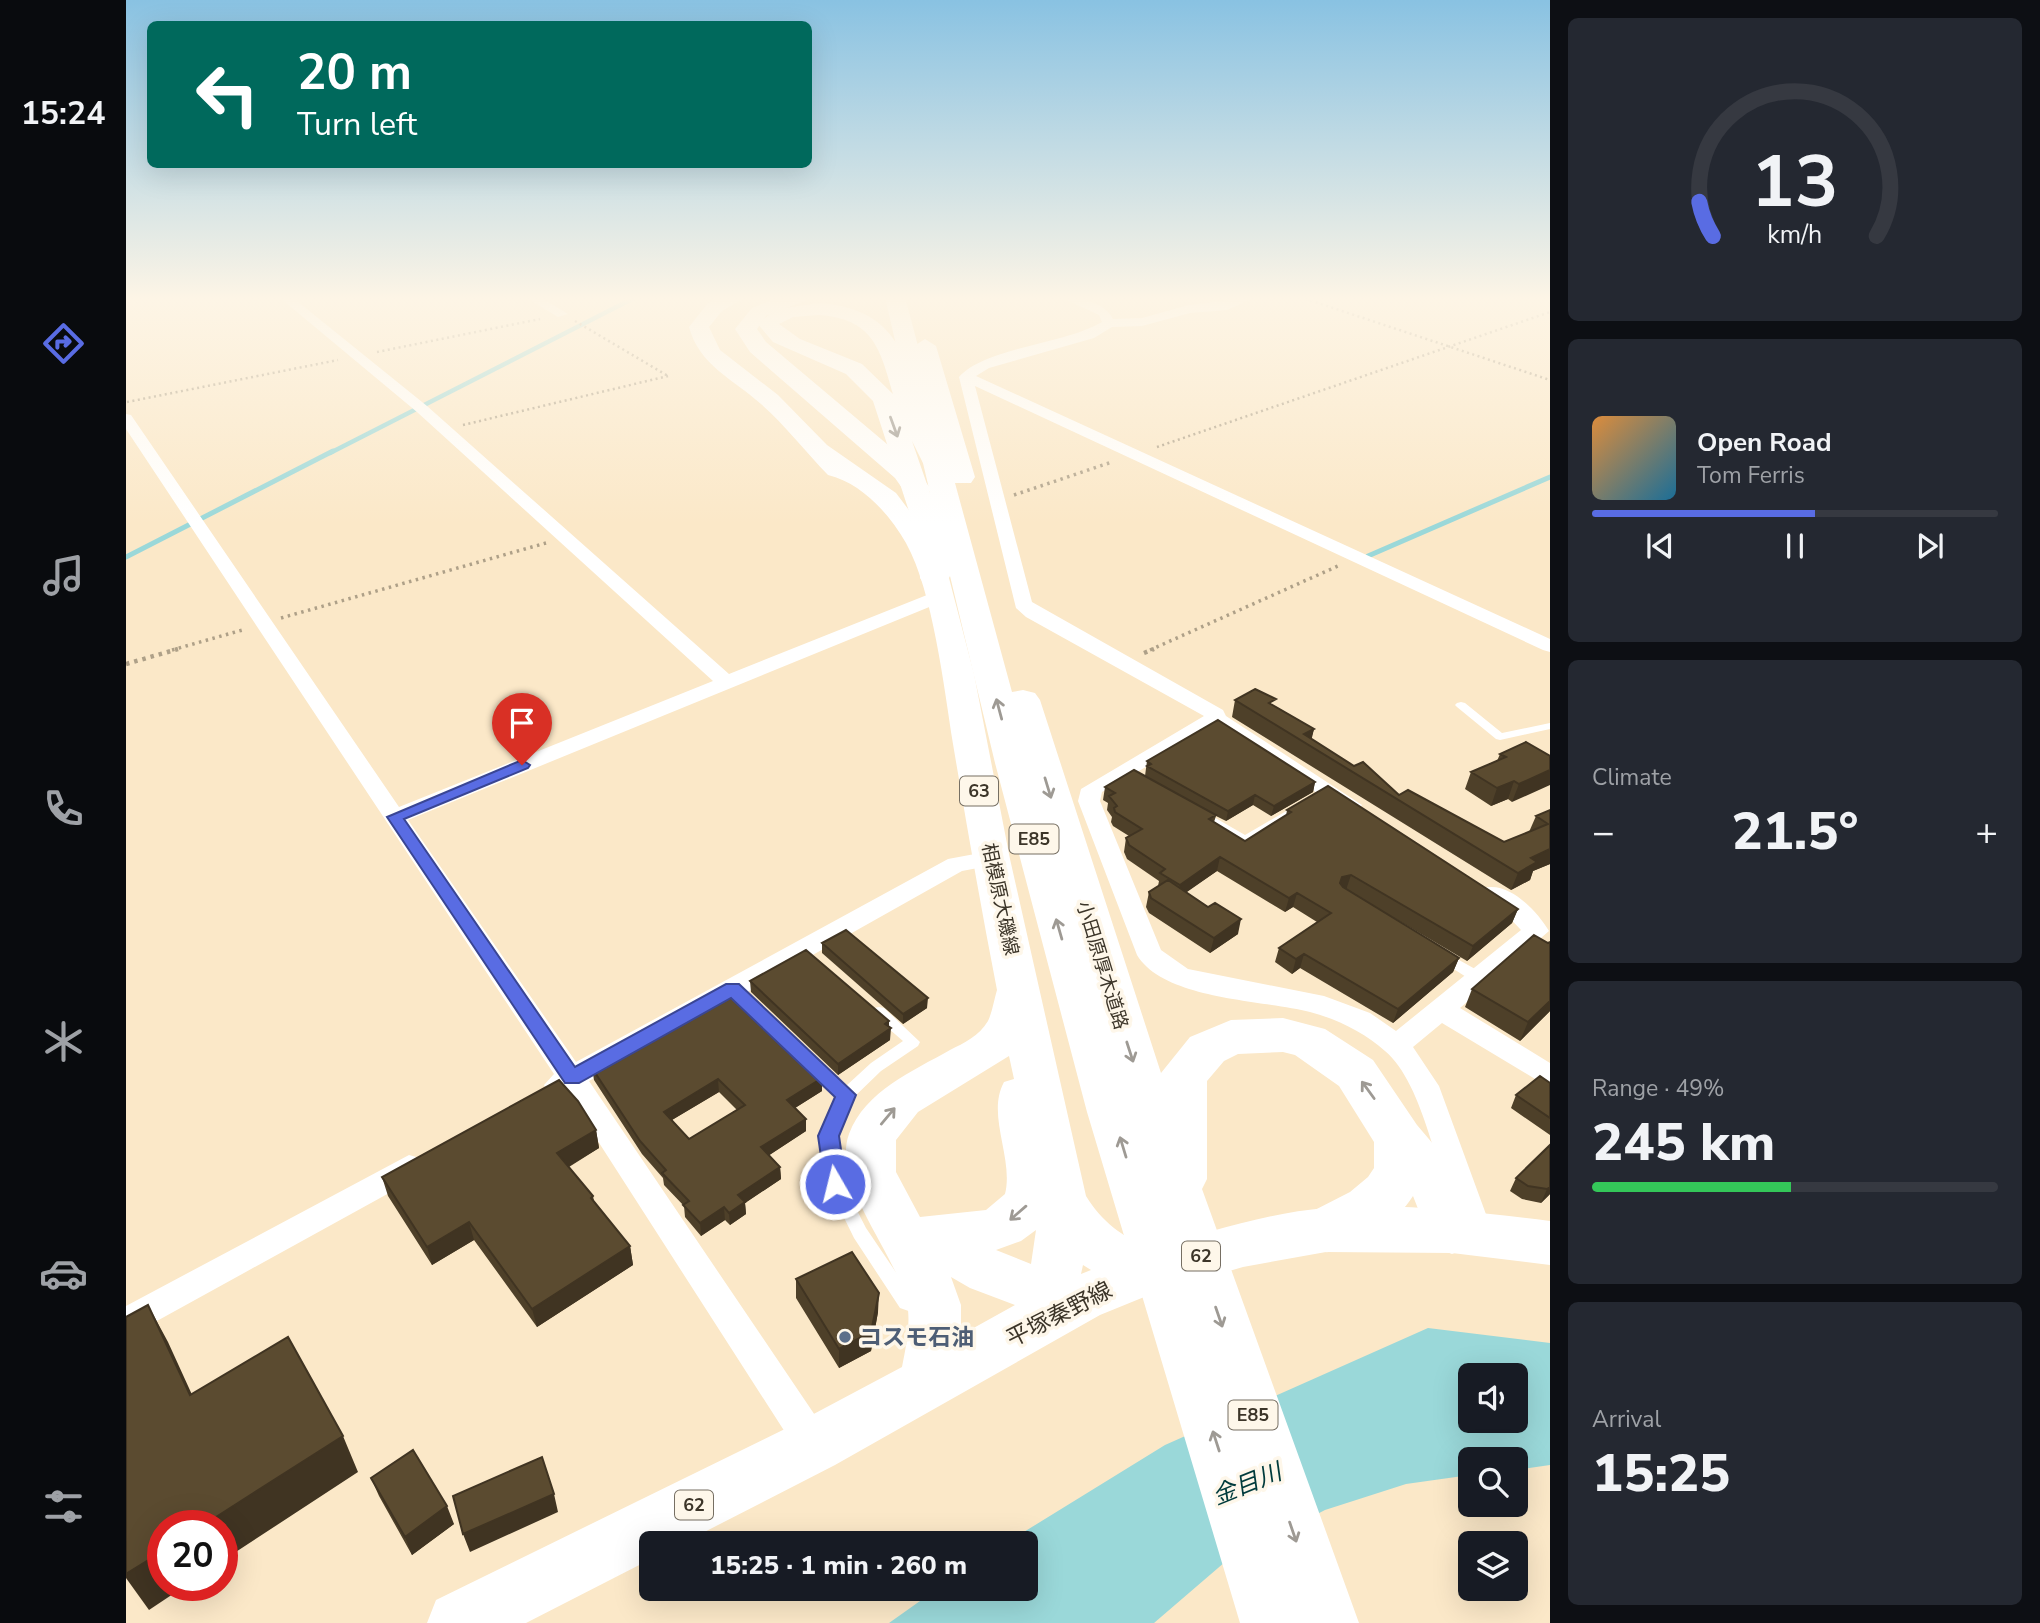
<!DOCTYPE html>
<meta charset="utf-8">
<style>
body{margin:0;font-family:"Nunito Sans","Noto Sans JP",sans-serif;background:#242831;color:#f1f3f6;height:100vh;display:flex;flex-direction:column;font-size:26px;white-space:nowrap}
*{box-sizing:border-box;margin:0}
p{font-size:23px;color:#9ea1a6}
.icon{flex:none;width:38px;height:38px;fill:none;stroke:currentColor;stroke-width:2;stroke-linecap:round;stroke-linejoin:round}
.map{position:relative;flex:1;overflow:hidden}
.drawer{display:flex;flex-direction:column;gap:18px;padding:18px;background:#0d0f14;width:490px}
.drawer>*{flex:none}
.hud{position:absolute;left:21px;top:21px;width:665px;height:147px;border-radius:10px;box-shadow:0 7px 28px #0002;background:#00695c;color:#fff;overflow:hidden}
.buttons{position:absolute;left:1332px;top:1363px;display:grid;gap:14px}
.buttons a{display:grid;place-items:center;width:70px;height:70px;border-radius:10px;background:#171b24;box-shadow:0 7px 28px #0002;font-size:35px}
.speed{position:absolute;left:21px;top:1510px;display:flex;gap:14px;font-size:35px;font-weight:700;text-align:center}
.speed>*{display:grid;place-content:center;width:91px;height:91px;border-radius:50%;background:#171b24;box-shadow:0 7px 28px #0002;line-height:1}
.speed .limit{border:10px solid #d22;background:#fff;color:#111}
.pin{position:absolute;display:grid;place-items:center;width:60px;height:60px;color:#fff;margin:-72px -30px;border-radius:50% 50% 50% 0;rotate:-45deg;box-shadow:0 0 7px #0007}
.pin .icon{rotate:45deg}
.me{position:absolute;width:77px;margin:-38px;rotate:352deg;stroke-linejoin:round;filter:drop-shadow(0 0 5px #0008)}
.turn{display:flex;align-items:center;gap:24px;height:147px;padding:0 35px;font-size:32px}
.turn .icon{width:91px;height:91px;stroke-width:2.5}
.turn b{display:block;font-size:49px;line-height:60px}
.big{font-size:52px;font-weight:800;line-height:1.1}
.drawer .tile{flex:1;display:flex;flex-direction:column;justify-content:center;gap:10px;min-width:0;padding:0 24px;border-radius:10px;background:#242831}
.drawer .dial{align-items:center;gap:0}
.dial svg{height:182px;overflow:visible;fill:none;stroke:#363941;stroke-width:7;stroke-linecap:round;text-anchor:middle}
.dial text{fill:#f1f3f6;stroke:none}
.song{display:flex;align-items:center;gap:21px}
.cover{width:84px;height:84px;border-radius:10px;background:linear-gradient(135deg,hsl(30 70% 55%),hsl(200 70% 35%))}
.played{height:7px;border-radius:4px;background:linear-gradient(90deg,#596ce3 55%,#363941 55%)}
.keys{display:flex;justify-content:space-around;direction:ltr}
.heat{display:flex;justify-content:space-between;align-items:center;font-size:38px;direction:ltr}
.charge{height:10px;border-radius:5px;background:linear-gradient(90deg,#34c759 49%,#363941 0)}
.trip{position:absolute;left:513px;top:1531px;width:399px;height:70px;border-radius:10px;background:#171b24;box-shadow:0 7px 28px #0002;font-weight:800;line-height:70px;text-align:center}
main{display:flex;flex:1;min-height:0}
.tab-bar{display:flex;flex-direction:column;width:126px;justify-content:space-around;align-items:center;background:#090b0e;color:#9ea1a6}
.tab-bar .icon{width:49px;height:49px}
.tab-bar .on{color:#596ce3}
.tab-bar b{font-size:32px;color:#f1f3f6}
.map>svg:first-child{display:block}
.water{fill:#9ad8d9;fill-rule:evenodd}
.lines{fill:none;stroke-linecap:round;stroke-linejoin:round}
.stream-far1{stroke:#9ad8d9;stroke-width:4.5}
.stream{stroke:#9ad8d9;stroke-width:5}
.path-far2{stroke:#aea088;stroke-width:2.5;stroke-dasharray:2 3.5;stroke-linecap:butt}
.path-far1{stroke:#aea088;stroke-width:3.5;stroke-dasharray:2.5 4.5;stroke-linecap:butt}
.path{stroke:#aea088;stroke-width:4.5;stroke-dasharray:3.5 5;stroke-linecap:butt}
.service{fill:#fff;fill-rule:evenodd}
.minor{fill:#fff;fill-rule:evenodd}
.primary{fill:#fff;fill-rule:evenodd}
.trunk{fill:#fff;fill-rule:evenodd}
.motorway{fill:#fff;fill-rule:evenodd}
.wall{fill:#4e4029;fill-rule:evenodd}
.shaded-wall{fill:#403422}
.building{fill:#5b4b30;stroke:#403422;stroke-width:2;fill-rule:evenodd}
.oneway{stroke:#9e9a94}
.route{fill:#596ce3;stroke:#3a4694;stroke-width:2}
.service-dot{fill:#5c6f8a;stroke:#fef7ea;stroke-width:2.5}
.labels{text-anchor:middle;stroke-width:7;stroke-linejoin:round;paint-order:stroke}
.shield{fill:#fef7ea;stroke:#766f63;stroke-width:2}
.shield-label{font-size:18px;font-weight:bold;fill:#3c3529}
.street-label{font-size:19px;fill:#3c3529;stroke:#fef7ea}
.near-street-label{font-size:23px;fill:#3c3529;stroke:#fef7ea}
.near-service-label{font-size:23px;font-weight:bold;fill:#4e5e75;stroke:#fef7ea;text-anchor:start}
.near-water-label{font-size:24px;font-style:italic;fill:#003b3c;stroke:#fef7ea}
</style>
<main>
<nav class="tab-bar">
<b>15:24</b>
<svg class="icon on" aria-label="directions" viewBox="0 0 24 24"><path d="M12 3l9 9-9 9-9-9zM9 14v-3h6M13 9l2 2-2 2"/></svg>
<svg class="icon" aria-label="music" viewBox="0 0 24 24"><path d="M9 18V5l10-2v13"/><circle cx="6" cy="18" r="3"/><circle cx="16" cy="16" r="3"/></svg>
<svg class="icon" aria-label="phone" viewBox="0 0 24 24"><path d="M5 4h4l2 5-3 2q2 4 5 5l2-3 5 2v4C11 20 4 13 5 4z"/></svg>
<svg class="icon" aria-label="climate" viewBox="0 0 24 24"><path d="M12 3v18M4 7l16 10M4 17L20 7"/></svg>
<svg class="icon" aria-label="car" viewBox="0 0 24 24"><path d="M5 17H2v-5l4-1 3-4h7l3 4 3 1v5h-3M9 17h6M6 11h13"/><circle cx="7" cy="17" r="2"/><circle cx="17" cy="17" r="2"/></svg>
<svg class="icon" aria-label="filters" viewBox="0 0 24 24"><path d="M4 7h16M4 17h16"/><circle cx="9" cy="7" r="2"/><circle cx="15" cy="17" r="2"/></svg>
</nav>
<div class="map">
<svg width="1424" height="1623" viewBox="0 0 1424 1623">
<rect width="100%" height="100%" fill="#fbe8c8"/>
<path class="water" d="M1302,1328L1424,1343V1465L1390,1470V1460H1344V1475L1280,1484L1199,1510L1099,1562L1028,1623H763L811,1589H900V1544L880,1543L1039,1445ZM1344,1376H1390V1421H1344Z"/>
<g class="lines">
<path class="stream-far1" d="M204,453L510,297"/>
<path class="stream" d="M1242,556L1424,477
M0,557L207,451"/>
<path class="path-far2" d="M1174,297L1424,380
M449,321L542,376
M251,352L414,319
M1,402L212,360
M337,425L542,376
M1031,447L1424,312"/>
<path class="path-far1" d="M888,495L986,462
M155,618L420,543
M46,650L120,629
M1024,650L1212,566"/>
<path class="path" d="M1018,653L1028,649
M0,664L52,649"/>
<path class="service" d="M1335,702L1339,703L1376,733L1424,723V729L1374,740L1370,739L1331,707L1329,705L1331,703Z
M1169,806L1175,810L1173,813L1119,844L1076,819L1078,816H1086L1119,835Z
M1317,951L1358,974L1360,978L1358,982H1348L1312,959L1310,956L1312,953Z
M753,1007L758,1008L794,1042L792,1046L755,1071L726,1099L710,1136L717,1183L740,1228L786,1296L800,1301L803,1307L800,1313L794,1315L774,1308L728,1238L701,1183L694,1136L712,1096L678,1063L681,1059L686,1057L691,1059L720,1086L745,1063L777,1041L748,1016L746,1012L748,1008Z"/>
<path class="minor" d="M153,297H166L301,406L603,674L806,593L812,592L821,597L818,601L282,820L450,1062L822,859L865,851L873,854L877,859L873,864L836,871L463,1081L701,1433L706,1445L701,1457L688,1463L675,1457L441,1093L432,1096L422,1093L418,1085L428,1074L0,429V414L5,415L273,807L587,681L291,412Z
M399,297H414L442,314L432,317Z
M934,297C952,297 979,302 987,319L1016,318L1063,305L1130,297L1101,310L1064,313L1016,326L986,327L968,338L863,368L850,376L1424,639V652L1417,650L849,386L906,602L1097,710L1100,716L1236,805L1233,810H1217L1090,727L976,792L974,801L1035,950L1062,969L1198,996L1244,1013L1270,1031L1395,930C1384,916 1363,907 1355,894L1358,888C1383,881 1411,911 1423,931L1334,1008L1424,1063V1088L1316,1023L1287,1047L1313,1086L1361,1217L1356,1226L1345,1230L1334,1226C1311,1178 1299,1085 1259,1051C1239,1033 1211,1019 1184,1012C1138,1000 1038,1000 1011,955L952,801L955,789L1078,716L900,617L890,608L833,377C860,347 937,345 976,322L973,315Z
M283,1155L294,1158L298,1167L294,1176L0,1338V1306Z"/>
<path class="primary" d="M594,297H620L596,311L583,327L594,350L652,395L701,445L770,493L807,542L823,578L848,674L884,859L960,1196C976,1222 996,1236 1023,1249C1081,1233 1140,1213 1200,1208C1274,1202 1350,1212 1424,1221V1265L1326,1253L1200,1252L1117,1267L1028,1293L974,1315L709,1465L555,1544H525V1559L400,1623H301L310,1600L667,1425L776,1367C780,1347 785,1323 781,1303C770,1253 705,1183 723,1134C739,1091 787,1071 824,1050C838,1043 853,1036 862,1021C866,1013 868,1000 871,990C855,908 841,827 827,744C818,687 807,592 780,543C763,513 735,483 702,475C680,452 659,425 635,404C607,379 573,365 563,327L582,303ZM883,1056L888,1079L878,1082C860,1115 888,1158 879,1194L860,1210L794,1217L770,1172V1140L792,1112ZM910,1230L905,1264L870,1250L895,1241ZM957,1265L965,1270L955,1274ZM825,1277L844,1288L889,1305L835,1335V1305Z"/>
<path class="trunk" d="M693,303C789,310 778,381 815,449L788,346L799,339L810,346L849,477L845,483H829L886,692L897,690L909,693L914,700L1035,1073L1064,1037L1105,1020L1157,1018L1199,1029L1247,1060L1291,1125L1319,1158L1342,1201L1353,1231L1345,1247L1326,1254L1307,1247L1287,1196C1271,1222 1233,1246 1203,1252C1196,1253 1188,1248 1181,1246L1173,1230L1181,1214L1224,1192L1242,1177L1248,1168V1142L1213,1086L1169,1055L1157,1052L1112,1054L1098,1061L1081,1081V1179L1076,1189L1233,1623H1114L961,1112L869,763L824,576L820,584L809,587L798,584L794,578L792,539L747,401L720,374L647,342L631,323L652,309ZM693,315C747,319 754,348 767,394L736,364L674,339L653,324L667,317ZM786,441L797,463L804,493Z"/>
<path class="motorway" d="M653,297H681L678,301L640,316L631,329L640,342L787,466L805,489L801,495H781L769,478L624,352L609,329L626,308Z
M759,297H779L823,463L819,469H801L797,463Z"/>
</g>
<path class="wall" d="M1109,700L1149,706L1188,729L1185,739L1273,795L1378,842L1403,832L1410,816L1424,810V864L1407,871L1404,880L1385,890L1106,717Z
M1374,754L1424,756L1386,802L1382,799L1365,806L1339,789L1345,772L1371,761Z
M1021,761L1189,782L1187,792L1145,816L1127,805L1100,821L1090,816L1088,822L1119,841L1160,816L1161,810L1392,909L1386,923L1341,961L1258,912L1333,958L1327,972L1267,1023L1174,968L1166,974L1149,962L1153,948L1191,922L1167,907L1159,912L1091,871L1060,892L1112,934L1084,953L1023,913L1020,907L1023,892L1032,886L1033,881L1001,859L998,852L1000,838L1003,836L987,826L985,822L986,817L981,810L982,803L977,800L979,787L1019,776Z
M696,943L801,1008L777,1024L696,953Z
M1422,943L1424,1011L1394,1041L1339,1007L1346,989Z
M624,981L763,1027L764,1040L712,1075L625,992Z
M466,1068L697,1073V1086H696V1091L669,1108L680,1119V1131L643,1155L654,1167L655,1179L619,1203L620,1214L604,1225L599,1220L575,1236L559,1217L558,1206L538,1185L537,1178L516,1154L468,1080ZM593,1092L611,1110L563,1139L546,1120Z
M1424,1083V1135L1385,1108L1390,1095Z
M470,1130L473,1148L443,1167L467,1196L468,1201L504,1246L507,1265L411,1327L348,1240L306,1265L262,1196L256,1177Z
M1424,1145V1194L1415,1203L1396,1199L1384,1191L1390,1178Z
M670,1279L752,1312L745,1351L713,1368L670,1298Z
M245,1478L328,1524L286,1555L253,1496Z"/>
<path class="shaded-wall" d="M1188,729L1184,746L1178,734Z
M1424,770V785L1386,802L1393,784Z
M1388,781L1382,799L1365,806L1371,788Z
M1189,782L1187,792L1145,816L1148,806Z
M1129,795L1127,805L1100,821L1102,811Z
M1424,849V864L1407,871L1404,880L1385,890L1392,873L1405,858Z
M1094,857L1091,871L1051,899L1054,885Z
M1225,875L1220,890L1212,892L1216,877Z
M1171,893L1167,907L1159,912L1163,898Z
M1392,909L1386,923L1341,961L1347,946Z
M1115,919L1112,934L1084,953L1088,938Z
M1178,954L1174,968L1166,974L1170,959Z
M1333,958L1327,972L1267,1023L1272,1009Z
M802,998L801,1008L777,1024V1014Z
M1424,1001V1011L1394,1041L1402,1022Z
M763,1021V1029L765,1028L764,1040L712,1075V1064Z
M697,1073V1086H696V1091L661,1113V1100Z
M592,1079L593,1092L539,1124L538,1112Z
M680,1119V1131L636,1160L635,1147Z
M470,1130L473,1148L435,1171L431,1153Z
M654,1167L655,1179L619,1203L620,1214L604,1225L603,1213L612,1195Z
M1424,1187V1194L1415,1203L1421,1189Z
M598,1207L599,1220L575,1236L574,1223Z
M343,1222L348,1240L306,1265L301,1247Z
M504,1246L507,1265L411,1327L406,1309Z
M753,1293L752,1312L745,1351L713,1368V1349Z
M22,1305L42,1342L83,1432L64,1395Z
M217,1436L232,1472L96,1561V1526H76Z
M428,1494L432,1512L344,1552L337,1534Z
M321,1506L328,1524L286,1555L279,1537Z
M37,1551V1586H59L23,1610L0,1578V1574Z"/>
<path class="building" d="M1129,689L1150,699L1143,703L1188,729L1178,734L1228,766L1237,762L1273,795L1282,790L1378,842L1422,824L1410,816L1424,810V849L1405,858L1411,862L1392,873L1109,700Z
M1092,720L1189,782L1148,806L1129,795L1102,811L1021,766L1025,764L1021,761Z
M1400,742L1424,756V770L1393,784L1388,781L1371,788L1345,772L1380,757L1374,754Z
M1008,770L1090,815L1083,819L1119,841L1165,812L1161,810L1202,786L1392,909L1347,946L1225,875L1216,877L1214,883L1217,887L1333,958L1272,1009L1178,954L1170,959L1153,948L1205,913L1171,893L1163,898L1094,857L1054,885L1034,873L1039,869L1003,845L1000,838L1016,829L989,812L988,808L991,806L983,796L989,793L979,787Z
M1042,880L1082,907L1089,903L1115,919L1088,938L1025,898L1023,892Z
M720,930L802,998L777,1014L696,943Z
M1408,935L1422,943L1424,942V1001L1402,1022L1346,989Z
M680,950L763,1021L759,1024L765,1028L712,1064L624,981Z
M609,989L697,1073L693,1076L696,1078L661,1100L680,1119L635,1147L654,1167L612,1195L619,1202L603,1213L598,1207L574,1223L557,1205L563,1201L536,1173L540,1170L514,1141L466,1068ZM592,1079L619,1105L563,1139L538,1112Z
M1414,1076L1424,1083V1118L1390,1095Z
M433,1080L452,1101L470,1130L431,1153L467,1196L465,1198L504,1246L406,1309L343,1222L301,1247L256,1177Z
M1424,1145V1187L1421,1189L1402,1186L1390,1178Z
M726,1252L753,1293L745,1332L713,1349L670,1279Z
M22,1305L64,1395L162,1337L217,1436L76,1526H37V1551L0,1574V1317Z
M287,1450L321,1506L279,1537L245,1478Z
M416,1457L428,1494L337,1534L327,1496Z"/>
<defs><path id="oneway-shaft" d="M-6 0H5M1.5-3L5.5 0L1.5 3" fill="none" stroke-width="1.6" stroke-linecap="round" stroke-linejoin="round" transform="scale(1.75)"/></defs>
<g class="oneway">
<use href="#oneway-shaft" transform="translate(768 427) rotate(70)"/>
<use href="#oneway-shaft" transform="translate(873 709) rotate(-105)"/>
<use href="#oneway-shaft" transform="translate(922 788) rotate(73)"/>
<use href="#oneway-shaft" transform="translate(933 929) rotate(-106)"/>
<use href="#oneway-shaft" transform="translate(1004 1052) rotate(72)"/>
<use href="#oneway-shaft" transform="translate(1242 1090) rotate(-126)"/>
<use href="#oneway-shaft" transform="translate(762 1116) rotate(-50)"/>
<use href="#oneway-shaft" transform="translate(997 1147) rotate(-107)"/>
<use href="#oneway-shaft" transform="translate(892 1213) rotate(139)"/>
<use href="#oneway-shaft" transform="translate(1093 1317) rotate(71)"/>
<use href="#oneway-shaft" transform="translate(1090 1441) rotate(-108)"/>
<use href="#oneway-shaft" transform="translate(1167 1532) rotate(71)"/>
</g>
<linearGradient id="sky" x2="0" y2="1"><stop stop-color="#89c2e2"/><stop offset="0.57" stop-color="#fdf5e6"/><stop offset="1" stop-color="#fdf5e6" stop-opacity="0"/></linearGradient>
<rect width="1424" height="524" fill="url(#sky)"/>
<path class="route" d="M396,760L404,765L402,768L278,819L449,1067L600,984H613L730,1095L713,1136L720,1184L717,1190L709,1192L702,1190L699,1184L692,1136L709,1097L605,998L453,1083H439L261,817Z"/>
<circle class="service-dot" cx="719" cy="1337" r="7"/>
<g class="labels">
<g class="shield">
<rect x="834" y="776.5" width="38" height="29" rx="5"/>
<rect x="883.5" y="824.5" width="49" height="29" rx="5"/>
<rect x="1056" y="1241.5" width="38" height="29" rx="5"/>
<rect x="1102.5" y="1400.5" width="49" height="29" rx="5"/>
<rect x="549" y="1490.5" width="38" height="29" rx="5"/>
</g>
<g class="shield-label">
<text x="853" y="797">63</text>
<text x="908" y="845">E85</text>
<text x="1075" y="1262">62</text>
<text x="1127" y="1421">E85</text>
<text x="568" y="1511">62</text>
</g>
<g class="street-label">
<text transform="translate(875 899) rotate(78)" y="7">相模原大磯線</text>
<text transform="translate(977 965) rotate(73)" y="7">小田原厚木道路</text>
</g>
<g class="near-street-label">
<text transform="translate(933 1314) rotate(-27)" y="8">平塚秦野線</text>
</g>
<g class="near-service-label">
<text x="733" y="1345">コスモ石油</text>
</g>
<g class="near-water-label">
<text transform="translate(1121 1484) rotate(-22)" y="8">金目川</text>
</g>
</g>
</svg>
<div class="buttons">
<a><svg class="icon" aria-label="sound" viewBox="0 0 24 24"><path d="M4 9h4l5-4v14l-5-4H4zM17 9q2 3 0 6"/></svg></a>
<a><svg class="icon" aria-label="search" viewBox="0 0 24 24"><circle cx="10" cy="10" r="6"/><path d="M15 15l6 6"/></svg></a>
<a><svg class="icon" aria-label="layers" viewBox="0 0 24 24"><path d="M12 4l9 5-9 5-9-5zM3 14l9 5 9-5"/></svg></a>
</div>
<div class="speed"><div class="limit">20</div></div>
<div class="pin" style="left:396px;top:765px;background:#d93025"><svg class="icon" aria-label="arrive" viewBox="0 0 24 24"><path d="M6 21V4h12l-3 4 3 4H6"/></svg></div>
<svg class="me" style="left:709px;top:1184px" viewBox="-20 -20 40 40"><circle r="17" fill="#596ce3" stroke="#fff" stroke-width="3"/><path d="M0-11L8 9 0 5-8 9z" fill="#fff"/></svg>
<div class="trip">15:25 · 1 min · 260 m</div>
<div class="hud">
<div class="turn"><svg class="icon" aria-label="left" viewBox="0 0 24 24"><path d="M17 20v-9H6M10 6l-5 5 5 5"/></svg><div><b>20 m</b>Turn left</div></div>
</div>
</div>
<section class="drawer">
<div class="tile dial"><svg viewBox="0 0 100 80">
<path d="M14 69A42 42 0 1 1 86 69"/>
<path d="M14 69A42 42 0 0 1 8 54" stroke="#596ce3"/>
<text x="50" y="56" font-size="32" font-weight="700">13</text>
<text x="50" y="72" font-size="11">km/h</text>
</svg></div>
<div class="tile">
<div class="song"><i class="cover"></i><div><b>Open Road</b><p>Tom Ferris</p></div></div>
<div class="played"></div>
<div class="keys"><svg class="icon" aria-label="previous" viewBox="0 0 24 24"><path d="M18 5L8 12l10 7zM5 5v14"/></svg><svg class="icon" aria-label="pause" viewBox="0 0 24 24"><path d="M8 5v14M16 5v14"/></svg><svg class="icon" aria-label="next" viewBox="0 0 24 24"><path d="M6 5l10 7-10 7zM19 5v14"/></svg></div>
</div>
<div class="tile"><p>Climate</p>
<div class="heat"><a>−</a><b class="big">21.5°</b><a>+</a></div>
</div>
<div class="tile"><p>Range · 49%</p><b class="big">245 km</b><div class="charge"></div></div>
<div class="tile"><p>Arrival</p><b class="big">15:25</b></div>
</section>
</main>
